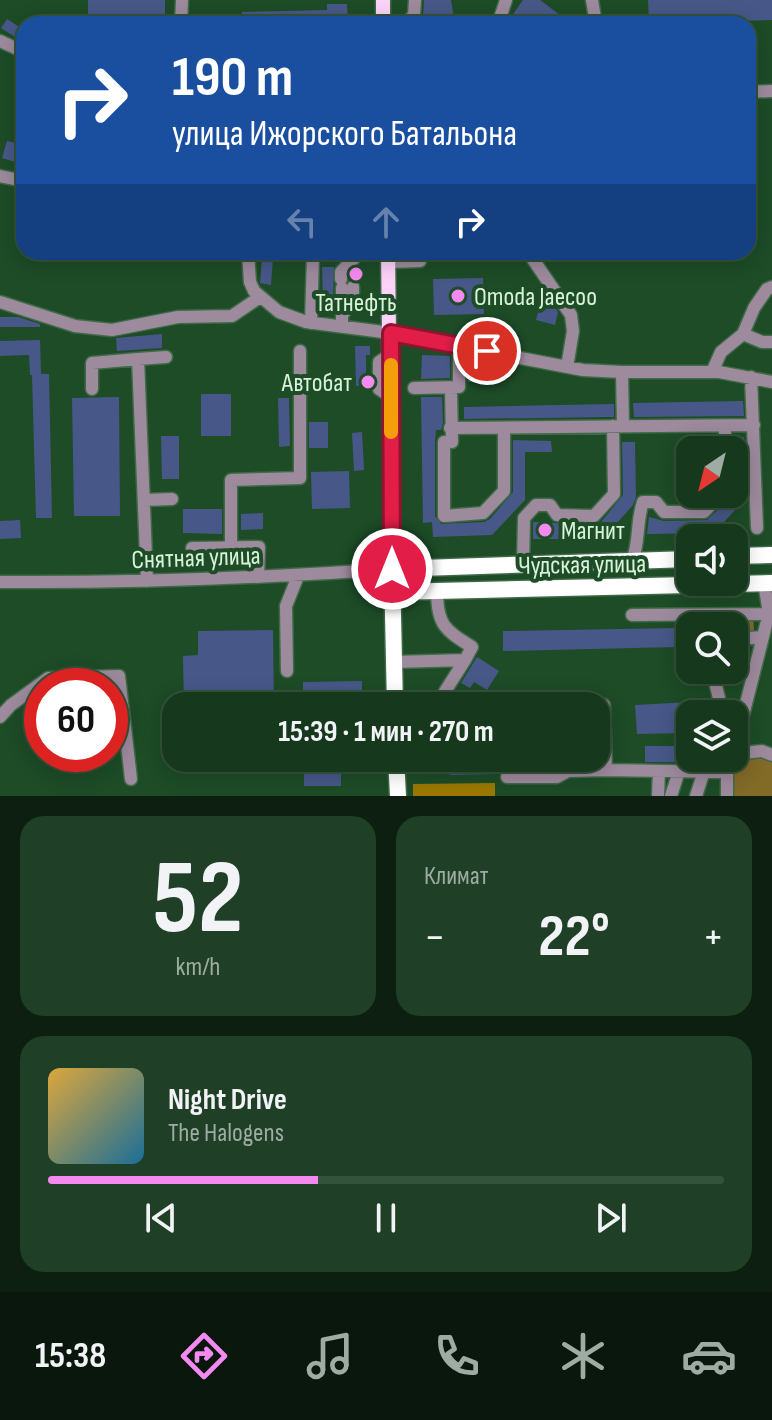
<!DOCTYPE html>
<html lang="ru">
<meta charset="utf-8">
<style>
body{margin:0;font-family:"Sofia Sans Condensed",sans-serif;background:#1f4026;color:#f1f3f6;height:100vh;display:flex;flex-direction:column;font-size:30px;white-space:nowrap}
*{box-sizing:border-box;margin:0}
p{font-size:26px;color:#9eaca4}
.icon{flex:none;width:44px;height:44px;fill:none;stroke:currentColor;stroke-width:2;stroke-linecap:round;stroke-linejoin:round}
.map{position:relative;height:796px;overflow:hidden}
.sheet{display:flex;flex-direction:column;gap:20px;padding:20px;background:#0c1f10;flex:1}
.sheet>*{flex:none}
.top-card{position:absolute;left:16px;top:16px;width:740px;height:244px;border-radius:24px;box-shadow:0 4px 20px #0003,0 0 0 2px #35533b;background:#1a4fa0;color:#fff;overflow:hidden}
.needle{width:52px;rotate:215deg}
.fabs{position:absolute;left:676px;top:436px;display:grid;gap:16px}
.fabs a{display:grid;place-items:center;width:72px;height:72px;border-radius:16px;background:#16391d;box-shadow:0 4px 20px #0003,0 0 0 2px #35533b;font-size:40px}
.speed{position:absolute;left:24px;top:668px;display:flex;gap:16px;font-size:40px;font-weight:700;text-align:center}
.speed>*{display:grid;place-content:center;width:104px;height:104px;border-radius:50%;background:#16391d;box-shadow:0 4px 20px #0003,0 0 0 2px #35533b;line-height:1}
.speed .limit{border:12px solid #d22;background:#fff;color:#111}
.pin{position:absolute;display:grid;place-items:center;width:68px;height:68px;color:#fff;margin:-34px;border:4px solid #fff;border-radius:50%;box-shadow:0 2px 8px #0007}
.me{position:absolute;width:88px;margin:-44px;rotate:0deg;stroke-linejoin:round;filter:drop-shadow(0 0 6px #0008)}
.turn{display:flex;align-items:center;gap:28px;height:168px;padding:0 24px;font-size:36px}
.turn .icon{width:104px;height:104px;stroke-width:2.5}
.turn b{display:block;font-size:56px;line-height:68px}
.lanes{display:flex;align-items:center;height:76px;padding:0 24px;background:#0003;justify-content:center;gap:40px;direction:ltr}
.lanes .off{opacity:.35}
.big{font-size:60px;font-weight:700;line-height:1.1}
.sheet .card{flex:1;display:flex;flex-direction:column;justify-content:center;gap:12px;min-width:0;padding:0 28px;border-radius:24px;background:#1f4026}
.sheet .dial{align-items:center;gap:0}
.dial b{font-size:104px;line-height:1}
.song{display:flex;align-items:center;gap:24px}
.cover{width:96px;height:96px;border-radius:12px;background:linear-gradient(135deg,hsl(40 70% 55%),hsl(200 70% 35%))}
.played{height:8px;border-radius:4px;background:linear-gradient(90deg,#f489f0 40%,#35533b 40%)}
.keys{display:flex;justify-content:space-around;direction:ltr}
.heat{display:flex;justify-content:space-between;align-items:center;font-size:44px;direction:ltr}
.sheet .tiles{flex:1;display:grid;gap:20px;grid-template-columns:1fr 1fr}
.card:last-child{grid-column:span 2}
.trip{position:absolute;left:162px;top:692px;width:448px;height:80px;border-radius:24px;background:#16391d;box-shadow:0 4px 20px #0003,0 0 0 2px #35533b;font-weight:700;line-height:80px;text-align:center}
.menu{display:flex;height:128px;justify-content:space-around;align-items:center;background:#09170c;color:#9eaca4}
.menu .icon{width:56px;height:56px}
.menu .on{color:#f489f0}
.menu b{font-size:36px;color:#f1f3f6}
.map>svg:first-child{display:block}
.green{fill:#826a27}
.forest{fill:#9a7803}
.building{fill:#475888}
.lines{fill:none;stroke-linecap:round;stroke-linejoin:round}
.minor-casing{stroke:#3f6a47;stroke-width:15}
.major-casing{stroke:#3f6a47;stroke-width:17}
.highway-casing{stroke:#3f6a47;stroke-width:19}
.minor{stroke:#9e8a9d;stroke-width:12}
.major{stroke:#fcd2f9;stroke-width:14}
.highway{stroke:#fff;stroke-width:16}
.route-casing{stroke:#92132f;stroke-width:20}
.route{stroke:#e11d48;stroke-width:14}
.slow{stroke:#f59e0b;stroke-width:14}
.poi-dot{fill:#f489f0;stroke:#1d4c27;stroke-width:3}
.labels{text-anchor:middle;stroke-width:8;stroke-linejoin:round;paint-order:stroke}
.poi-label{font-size:26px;fill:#d8f2db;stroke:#1d4c27;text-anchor:start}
.street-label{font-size:26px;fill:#d8f2db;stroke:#1d4c27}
</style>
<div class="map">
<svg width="772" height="796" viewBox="0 0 772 796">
<rect width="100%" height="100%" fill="#1d4c27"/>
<path class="green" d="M753,614L754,631L734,646V626H696L687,616Z
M760,755L772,760V796H730V759Z"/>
<path class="forest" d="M495,783V796H413V784Z"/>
<path class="building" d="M88,0H165V24H88Z
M424,0H451L455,24H418L423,17Z
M523,0H540L560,15L553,24H521L511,17Z
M648,0H772V20L737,21V24H720L719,22L649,24Z
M327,4H347L348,24H242V12L327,10Z
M7,19L24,30L21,41L1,28Z
M7,141L24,145L19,163L2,158Z
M262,258H273L271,285L260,283Z
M322,267H334L333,299H323Z
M483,278L484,314L434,315L433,279Z
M540,305L556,309L558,312L555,325L536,320Z
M0,317H18L40,324V327H0Z
M162,334V348L117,351L116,338Z
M40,340L41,374H49L52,518H36L32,375H30L29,355L0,356V341Z
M355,346H370V355H366V375H370V385L356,386Z
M422,355L450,356V378L421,379Z
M468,361L479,362L478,382H468Z
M201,394H231V436H201Z
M119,397L120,516H74L72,398Z
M421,397H442L443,423L441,430H436L435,442V516L441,524L484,522L490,519L513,492V440L551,441L552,452H525V500L492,535L433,537L432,522L423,523Z
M278,398H289L290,446L279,447Z
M743,401L744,416L634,417L633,403Z
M614,404V417H611L464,419V407Z
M309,422H328V448H309Z
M362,432L364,470L354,471L352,433Z
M161,436H179V479H162Z
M734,437H744L747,497L714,533L647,534L649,517L664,521L707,520L728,500L730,494H734Z
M622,442H635L636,497L633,505L603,539H533V522L594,525L601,522L623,495Z
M349,471L350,508L312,509L311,472Z
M183,509H222V534L183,533Z
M263,513V529L241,530V514Z
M20,520L21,538L0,539V521Z
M675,628L676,647L503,651V631Z
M273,630L274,706H184L183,656L198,655V631Z
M477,657L499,671L487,690L474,682L470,688L461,683Z
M362,681V706H303V682Z
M710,701L713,711H690V733L637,734L635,705Z
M645,746H690V762H645Z
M304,758H341V786H304Z
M449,758H515L516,768L503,769L499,774L450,775Z"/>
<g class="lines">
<g class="minor-casing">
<path id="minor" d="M592,0L596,24
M181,24L182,0
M405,24L414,15L415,0
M498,24L506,0
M0,41L24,52
M748,92L772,91
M0,176L24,181
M248,252L250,282L254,291L279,312L306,322L391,333L583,370L622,372H719L772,382
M528,252L571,315L573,331L567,367
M328,253L346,252
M388,262L420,261V252
M341,279V272L360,252
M342,288V326
M0,302L75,326L112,330L178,317L232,316L260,297
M342,314L353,304V287
M311,323L313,255L328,252
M743,334L762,342H772
M391,354L379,362V389L391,397
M138,359L166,357
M622,372L623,426
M712,372L721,352L743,334L754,308L767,289L772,287
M751,377L757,528
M414,388L459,387V345
M451,388L452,442H444V516L483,513L504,491V428
M92,389V363L138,359L147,581
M450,428L754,425
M725,450V426
M144,500L172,499
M231,547V480L300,478V351
M192,548L259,547L258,577
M632,561C640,542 636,522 643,502H656L664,512H704L721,494
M523,566L524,518L536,505H550L557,515L594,516L614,494L613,426
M0,582C131,583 262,578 392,569
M632,615L772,614
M734,639L763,637
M394,662L465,660L472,647C445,630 437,625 437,591
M712,670L723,714
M287,671L286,606L298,576
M444,705V693L465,660
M395,706L604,705L606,770
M0,717L11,705L48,678L119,676L131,779
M734,751L769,613L764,583
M734,754L762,751L772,755
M288,758L289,762
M727,758V796
M507,777H557L568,771L606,770L727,772
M658,796L659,771
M671,796L679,771
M696,796L704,771"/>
</g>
<g class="major-casing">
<path id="major" d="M383,0V24
M388,252L392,569"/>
</g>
<g class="highway-casing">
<path id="highway" d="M734,556L772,555
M393,592L772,583
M395,706L392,569L690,559
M396,758L398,796"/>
</g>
<use href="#minor" class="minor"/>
<use href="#major" class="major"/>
<use href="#highway" class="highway"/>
</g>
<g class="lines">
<g class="route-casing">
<path id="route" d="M392,569L391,333L487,351"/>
</g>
<use href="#route" class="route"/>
<path class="slow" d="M391,365V432"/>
</g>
<g class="poi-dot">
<circle cx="356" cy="274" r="8"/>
<circle cx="458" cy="296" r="8"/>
<circle cx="368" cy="382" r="8"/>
<circle cx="545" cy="530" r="8"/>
</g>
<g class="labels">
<g class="poi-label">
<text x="474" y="305">Omoda Jaecoo</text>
<text x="356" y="311" text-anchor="middle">Татнефть</text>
<text x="352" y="391" text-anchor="end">Автобат</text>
<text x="561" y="539">Магнит</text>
</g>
<g class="street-label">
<text transform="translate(196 557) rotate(-2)" y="9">Снятная улица</text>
<text transform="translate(582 564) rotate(-1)" y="9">Чудская улица</text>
</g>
</g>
</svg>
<div class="fabs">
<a><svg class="needle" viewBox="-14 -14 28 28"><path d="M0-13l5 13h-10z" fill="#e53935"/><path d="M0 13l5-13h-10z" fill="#9eaca4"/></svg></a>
<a><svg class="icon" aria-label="sound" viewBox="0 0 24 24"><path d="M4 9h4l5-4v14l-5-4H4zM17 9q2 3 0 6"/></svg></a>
<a><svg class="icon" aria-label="search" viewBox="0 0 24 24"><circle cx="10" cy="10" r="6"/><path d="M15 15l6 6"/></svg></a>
<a><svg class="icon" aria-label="layers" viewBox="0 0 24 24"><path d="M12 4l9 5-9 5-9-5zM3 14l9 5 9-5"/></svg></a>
</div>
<div class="speed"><div class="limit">60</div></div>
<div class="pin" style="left:487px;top:351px;background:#d93025"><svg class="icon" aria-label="arrive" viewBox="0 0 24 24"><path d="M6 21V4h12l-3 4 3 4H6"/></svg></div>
<svg class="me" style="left:392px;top:569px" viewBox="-20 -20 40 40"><circle r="17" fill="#e11d48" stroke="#fff" stroke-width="3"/><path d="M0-11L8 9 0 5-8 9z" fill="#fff"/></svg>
<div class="trip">15:39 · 1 мин · 270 m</div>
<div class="top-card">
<div class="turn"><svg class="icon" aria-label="right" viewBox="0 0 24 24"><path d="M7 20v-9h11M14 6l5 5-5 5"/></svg><div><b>190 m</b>улица Ижорского Батальона</div></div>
<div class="lanes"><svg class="icon off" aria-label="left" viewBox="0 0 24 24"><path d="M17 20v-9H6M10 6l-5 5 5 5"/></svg><svg class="icon off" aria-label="ahead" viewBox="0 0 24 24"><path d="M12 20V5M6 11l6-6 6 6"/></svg><svg class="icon" aria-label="right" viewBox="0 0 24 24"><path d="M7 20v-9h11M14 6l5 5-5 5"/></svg></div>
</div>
</div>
<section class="sheet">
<div class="tiles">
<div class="card dial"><b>52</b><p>km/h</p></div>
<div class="card"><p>Климат</p>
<div class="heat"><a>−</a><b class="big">22°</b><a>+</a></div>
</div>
<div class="card">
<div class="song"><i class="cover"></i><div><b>Night Drive</b><p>The Halogens</p></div></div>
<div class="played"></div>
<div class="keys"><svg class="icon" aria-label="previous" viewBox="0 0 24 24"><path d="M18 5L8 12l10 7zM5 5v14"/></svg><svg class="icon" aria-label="pause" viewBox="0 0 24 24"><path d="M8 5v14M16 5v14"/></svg><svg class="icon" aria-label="next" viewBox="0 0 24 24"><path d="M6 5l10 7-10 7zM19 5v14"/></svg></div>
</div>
</div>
</section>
<nav class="menu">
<b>15:38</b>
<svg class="icon on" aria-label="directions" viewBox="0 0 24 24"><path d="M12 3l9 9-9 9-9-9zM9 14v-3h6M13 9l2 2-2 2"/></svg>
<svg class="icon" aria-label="music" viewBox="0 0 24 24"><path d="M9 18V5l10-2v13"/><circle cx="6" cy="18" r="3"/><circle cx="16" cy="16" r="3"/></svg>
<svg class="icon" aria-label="phone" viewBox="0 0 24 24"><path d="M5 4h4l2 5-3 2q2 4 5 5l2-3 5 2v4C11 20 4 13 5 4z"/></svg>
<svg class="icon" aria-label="climate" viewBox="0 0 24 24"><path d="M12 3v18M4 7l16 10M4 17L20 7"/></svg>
<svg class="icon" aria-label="car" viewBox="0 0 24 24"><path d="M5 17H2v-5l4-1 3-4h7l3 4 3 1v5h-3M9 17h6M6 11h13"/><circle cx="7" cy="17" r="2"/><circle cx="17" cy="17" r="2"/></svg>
</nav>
